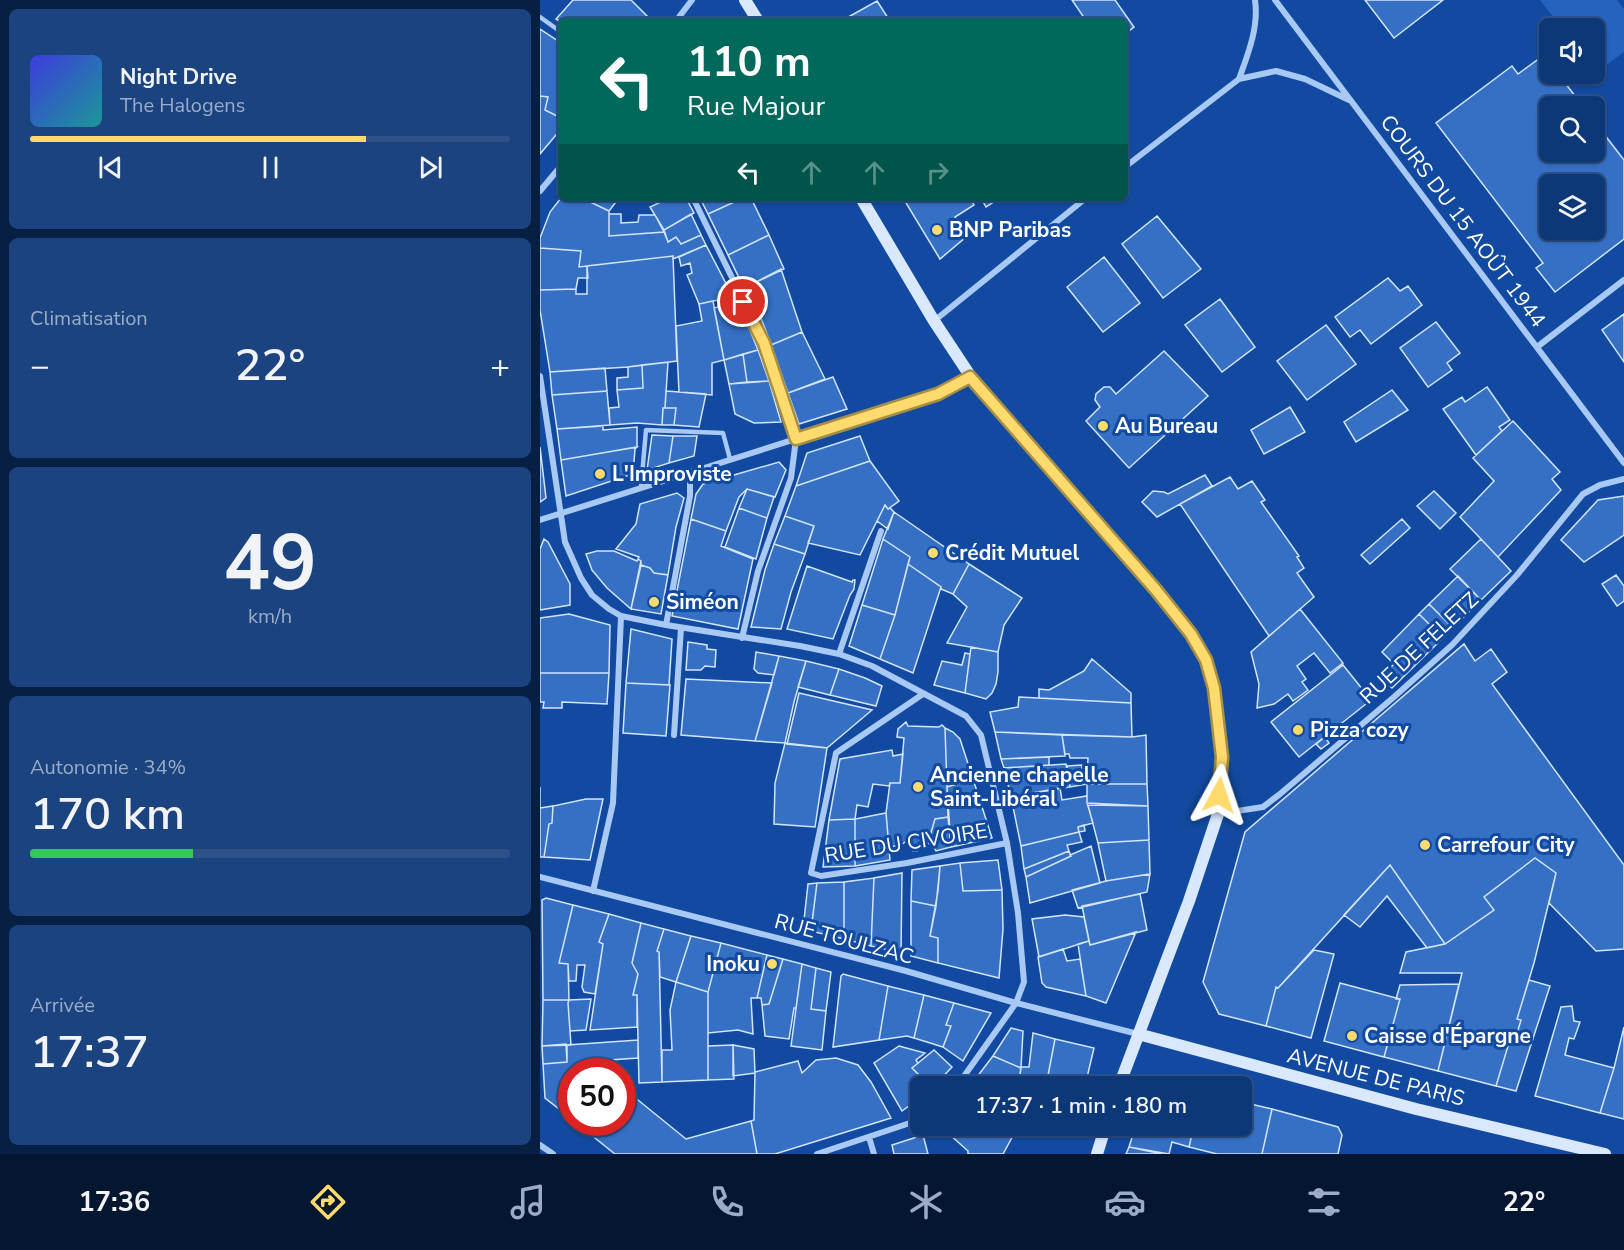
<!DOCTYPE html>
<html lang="fr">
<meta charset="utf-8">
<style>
body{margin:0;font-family:"Nunito Sans",sans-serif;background:#1b4380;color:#f1f3f6;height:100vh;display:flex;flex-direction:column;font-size:22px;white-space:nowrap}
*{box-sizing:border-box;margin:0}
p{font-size:20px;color:#9aacc6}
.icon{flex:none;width:33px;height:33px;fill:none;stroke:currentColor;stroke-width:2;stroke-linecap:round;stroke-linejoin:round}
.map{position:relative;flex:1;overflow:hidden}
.panel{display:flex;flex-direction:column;gap:9px;padding:9px;background:#071f42;width:540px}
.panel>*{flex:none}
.top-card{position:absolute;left:18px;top:18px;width:570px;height:183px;border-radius:9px;box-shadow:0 2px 4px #0004,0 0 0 2px #2d528a;background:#00695c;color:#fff;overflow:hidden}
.tools{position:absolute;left:999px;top:18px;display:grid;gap:12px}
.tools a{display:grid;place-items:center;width:66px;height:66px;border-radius:9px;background:#0d3878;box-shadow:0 2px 4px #0004,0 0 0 2px #2d528a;font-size:30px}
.speed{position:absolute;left:18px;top:1058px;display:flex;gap:12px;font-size:30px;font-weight:700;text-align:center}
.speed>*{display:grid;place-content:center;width:78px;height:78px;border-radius:50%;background:#0d3878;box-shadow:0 2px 4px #0004,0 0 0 2px #2d528a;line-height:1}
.speed .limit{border:9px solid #d22;background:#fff;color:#111}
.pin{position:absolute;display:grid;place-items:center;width:51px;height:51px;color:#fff;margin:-26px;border:3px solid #fff;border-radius:50%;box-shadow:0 2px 6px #0007}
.me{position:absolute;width:66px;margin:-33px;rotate:5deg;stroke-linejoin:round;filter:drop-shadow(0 0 4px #0008)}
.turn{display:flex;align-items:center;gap:21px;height:126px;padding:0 30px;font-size:27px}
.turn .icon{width:78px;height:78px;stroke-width:2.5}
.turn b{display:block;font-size:42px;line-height:51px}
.lanes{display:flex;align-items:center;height:57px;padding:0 30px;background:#0003;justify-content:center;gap:30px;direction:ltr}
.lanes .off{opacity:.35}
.big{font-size:45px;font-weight:600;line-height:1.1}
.panel .widget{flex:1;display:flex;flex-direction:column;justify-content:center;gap:9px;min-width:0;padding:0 21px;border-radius:9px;background:#1b4380}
.panel .dial{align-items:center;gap:0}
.dial b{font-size:78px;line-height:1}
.song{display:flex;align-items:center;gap:18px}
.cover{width:72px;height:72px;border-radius:9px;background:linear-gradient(135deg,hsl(240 70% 55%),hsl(180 70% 35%))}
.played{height:6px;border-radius:3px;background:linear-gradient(90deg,#ffda6d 70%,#2d528a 70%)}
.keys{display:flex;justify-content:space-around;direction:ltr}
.heat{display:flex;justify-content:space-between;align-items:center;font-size:33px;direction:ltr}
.charge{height:9px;border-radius:4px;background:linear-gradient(90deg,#34c759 34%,#2d528a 0)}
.trip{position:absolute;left:370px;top:1076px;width:342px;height:60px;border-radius:9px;background:#0d3878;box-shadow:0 2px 4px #0004,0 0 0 2px #2d528a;font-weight:600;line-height:60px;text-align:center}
.tabs{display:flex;height:96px;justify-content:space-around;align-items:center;background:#051630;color:#9aacc6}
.tabs .icon{width:42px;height:42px}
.tabs .selected{color:#ffda6d}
.tabs b{font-size:27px;color:#f1f3f6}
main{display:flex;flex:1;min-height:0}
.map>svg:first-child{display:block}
.green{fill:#2463bf}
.building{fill:#3570c5;stroke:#d2e4fe;stroke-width:1.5;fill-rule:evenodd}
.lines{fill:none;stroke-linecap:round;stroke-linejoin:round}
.lane{stroke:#a9c9f5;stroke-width:4.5}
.street{stroke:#a9c9f5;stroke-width:6}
.secondary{stroke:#dae8fe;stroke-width:12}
.route-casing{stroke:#a68e47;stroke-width:15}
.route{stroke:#ffda6d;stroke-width:10}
.poi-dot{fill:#ffda6d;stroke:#114aa0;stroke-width:2}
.labels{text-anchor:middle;stroke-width:6;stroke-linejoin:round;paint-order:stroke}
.street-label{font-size:21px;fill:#fff;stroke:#114aa0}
.poi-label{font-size:21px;font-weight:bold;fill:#fff;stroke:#114aa0;text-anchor:start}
</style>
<main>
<section class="panel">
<div class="widget">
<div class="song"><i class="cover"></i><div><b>Night Drive</b><p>The Halogens</p></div></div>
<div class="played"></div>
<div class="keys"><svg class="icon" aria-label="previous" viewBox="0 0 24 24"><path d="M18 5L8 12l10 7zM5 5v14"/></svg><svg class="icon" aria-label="pause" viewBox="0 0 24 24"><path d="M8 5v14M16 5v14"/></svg><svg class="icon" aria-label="next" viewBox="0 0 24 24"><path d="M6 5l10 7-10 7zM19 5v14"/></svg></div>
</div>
<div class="widget"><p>Climatisation</p>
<div class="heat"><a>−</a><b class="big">22°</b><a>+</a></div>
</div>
<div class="widget dial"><b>49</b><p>km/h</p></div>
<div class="widget"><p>Autonomie · 34%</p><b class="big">170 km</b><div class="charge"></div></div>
<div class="widget"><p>Arrivée</p><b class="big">17:37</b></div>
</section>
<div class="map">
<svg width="1084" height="1154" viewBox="0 0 1084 1154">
<rect width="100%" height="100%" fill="#114aa0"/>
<path class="green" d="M1000,0H1077L1084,9V52L1057,72L1055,69L1054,28H1022Z"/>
<path class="building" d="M33,0H91L110,19L109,21L21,22L16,19Z
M532,0H575L594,27L585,34V21H542L545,19Z
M825,0H903L854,38Z
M337,1L350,21H301Z
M0,29L21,43V118L5,110L8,97L0,96Z
M1004,55L1010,62V74H1018L1043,106H1010V152H1054V121L1084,160V239L1015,292L996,268L1003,263L896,123L972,66L978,74ZM1010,184H1054V230H1010Z
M0,96L8,97L5,110L21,118V129L0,154Z
M21,198H42L69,211V236L124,232L128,242L136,237L141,244L161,235L166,245L133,259V256L39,267L41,251L0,248V238L10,212Z
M42,198H79L69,211Z
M129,198H146L154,213L124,230L110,207Z
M160,198H203L168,214Z
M203,198H211L229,235L188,255L168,214Z
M363,198H430L434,205L415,217L426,237L400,259Z
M441,198H460L446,207Z
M69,214H81V223L98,222L99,215H115L124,232L69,236Z
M151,214L161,235L141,244L136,237L128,242L124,230Z
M617,216L661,269L623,298L582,244Z
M229,235L244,269L204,288L188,255Z
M166,245L193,297L159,304L147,275L152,273L150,263L141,266L139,257Z
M0,248L41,251L39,267L47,266L48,278H38L36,289L0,290Z
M133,256L137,361L88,367L10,372L0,310V290L36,289V294H47V266Z
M564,257L600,303L563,332L527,287Z
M241,269L262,332L231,345L221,318L204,288Z
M848,278L860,291L868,286L882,305L831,344L820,330L810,337L795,317Z
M680,299L715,347L682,372L645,325Z
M173,301L184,360L172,363V395L139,392L136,326L162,321L159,304Z
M185,305L189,315L203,313L218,350L184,360L174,308Z
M1084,314V362L1062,330Z
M896,322L920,353L907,363L912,370L888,387L860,348Z
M786,325L816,364L767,400L737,361Z
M262,332L285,379L248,393L231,345Z
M218,350L229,381L207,382L203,354Z
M624,351L668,396L589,468L546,421L560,407L555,400L556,394L564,387H570L576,394Z
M203,354L207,382L189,384L184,360Z
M128,362L125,408H123L122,425L97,423L70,425L69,408L79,407L77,390L103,388L102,365Z
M102,365L103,388L77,390V378L88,377V367Z
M65,368L67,391L12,395L10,372Z
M293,377L307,409L259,424L248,393Z
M229,381L241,422L214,423L195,414L189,384Z
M947,387L970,420L959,427L962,431L936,455L903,409L922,397L925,402Z
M852,390L868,410L816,442L804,422Z
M67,391L70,425L17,429L12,395Z
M126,391L166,394L159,427L134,425L136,408H125Z
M750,407L765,432L724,454L711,430Z
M123,408H136L134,425H122Z
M973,421L1020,472L1012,479L1021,490L958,557L920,517L954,481L933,458Z
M63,426V430L97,427V447L21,460L17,429Z
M112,435L133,436L129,463L107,470Z
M133,436H157L154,456L129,463Z
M320,436L330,461L256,486L267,453Z
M0,447L6,498L0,502Z
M97,447L95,449L93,474L26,496L21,460Z
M330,461L359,501L348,509L345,505L320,555L268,543L274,526L245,516L256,486Z
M239,462L246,470L235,497L207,489L199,497L186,531L151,519L156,494L163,484Z
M665,475L672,486L617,517L602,502L613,491L624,492L628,494Z
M690,477L698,489L712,481L725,500L721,502L759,556L757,557L764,568L757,573L774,597L729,636L640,504Z
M207,489L234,497L227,518L199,508Z
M894,491L916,513L900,529L877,506Z
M137,493L144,498L136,527L128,575L114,573L110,568L101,565V561L98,559L99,557L76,549L96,524L100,504Z
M1084,496V535L1044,562L1021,540L1058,500Z
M345,505L348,509L350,508L354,512L348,529L337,521Z
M199,508L227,518L216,559L185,547Z
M354,512L429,564L413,594L401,589V587L368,564L370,557L343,539Z
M245,516L274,526L265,554L234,544Z
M151,519L186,531L181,546L213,559L198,629L132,616Z
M862,519L870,528L830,564L821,555Z
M4,539L8,542L30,584V605L0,610V549Z
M343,539L370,557L355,615L322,605Z
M941,539L971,571L941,600L910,569Z
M234,544L265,554L251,592L241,629L211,627L225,570Z
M57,551H74L97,561L98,559L101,561L91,609L67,588L52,570L46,554Z
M368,564L401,587L373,673L340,659L355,615Z
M429,564L482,598L464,625L458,652L407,643L427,607L413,594Z
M101,565L110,568L114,573L128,575L121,614L91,609Z
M267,566L312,582L313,580H315L314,589L310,595L293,639L247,629Z
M1076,575L1084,586V601L1077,606L1062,584Z
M918,576L941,600L913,628L889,604Z
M889,604L913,628L903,638L879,614Z
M322,605L355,615L340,659L309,646Z
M760,609L803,663L790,673L774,653L757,666L766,679L762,682L768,690L753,701L748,694L734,704L717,708L719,684L711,652Z
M29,614L70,625L69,673H0V618Z
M879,614L903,638L852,688L841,677L854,664L842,652Z
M91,629L132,639L129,685L86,683Z
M148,642L167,645V649L176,650L175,667L165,666L161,670H146Z
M924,644L935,661L951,649L967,672L952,684L1084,865V949L1056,951L1009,903L1016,873L995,858L944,897L954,910L905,944L850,865L738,988L736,987L726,1026L679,1014L663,982L705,832Z
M431,647L458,652V672L456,684L452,693L446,699L425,693Z
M216,652L239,656L234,675L218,673L214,669Z
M425,653L430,654L425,693L394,685L402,661L422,665Z
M239,656L266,661L254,702L245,743L215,741Z
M552,659L591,693V703L499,698V689L509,690L544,671Z
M266,661L299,669L290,695L258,687Z
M803,665L831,700L759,757L731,722Z
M299,669L325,678L342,686L336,706L290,695Z
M0,673H69L67,704L22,702V708H3L4,702H0Z
M146,679L232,683L215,741L141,735Z
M86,683L130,685L126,736L83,733Z
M259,693L332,710L287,748L247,744Z
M479,697L591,703L592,737L455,732L450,712L478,707Z
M366,722L368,726L399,727L402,725L405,728L408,817L395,819L388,843L387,846L384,844L378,848L377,851H373L374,846L365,842L361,845L349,847L346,813L350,783H360L364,738L357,737L358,729Z
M405,728L413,732L420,739L433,779L407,787Z
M455,732L522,735L525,756L461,759Z
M522,735L592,737L606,735L607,784H547L530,787L527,766L542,765V775H547L548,758H530L529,754H525Z
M785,737L789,743L781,749L776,744Z
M245,743L287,748L275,827L234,824L235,783Z
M352,750L353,756L363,754L360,783H350L349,786L333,784L328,807L317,805L315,819L289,820L300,759Z
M509,757V765L464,768L461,759Z
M526,764L530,787L471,797L464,768Z
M433,779L452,838L411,847L407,787Z
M547,784H607L608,806L547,803Z
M0,787V808L13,806L12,823L9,824L4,857H0Z
M520,788L522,800L547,796V803L553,823L538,827L539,832L481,846L471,797Z
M46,799H63L50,860L4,857L9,824L12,823L13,806Z
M548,805L608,806L609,840L558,843Z
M346,813L350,860L315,866V819Z
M408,817L411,847L396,851L392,844L388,843L395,819Z
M315,819V866L283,867L289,820Z
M544,825L545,831L539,832L538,827Z
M539,832L542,842L527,845L529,851L484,869L481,846Z
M609,840L610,874L566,881L558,843Z
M551,846L560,883L490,903L486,877L531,856L530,855Z
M529,851L531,856L486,877L484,869Z
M995,858L1016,873L994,963L977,1019L981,1020L976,1037L971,1036L956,1086L898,1071L922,973H860L866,952L905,944L954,910L944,897Z
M458,860L462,890L423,891L420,863Z
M420,863L423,891L462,890L463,929L459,978L398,963V938L390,936L398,891L400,866Z
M850,865L905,944L887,948L847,896L820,927L804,915Z
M400,866L396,906L371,901L372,870Z
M362,873L361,953L331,946L334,878Z
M610,874L607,892L538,908L532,890L566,881Z
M334,878L331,946L304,939V882Z
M304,882V939L271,931L277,883Z
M277,883L271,930L263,929L268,884Z
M600,894L607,930L550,945L542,906Z
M6,898L33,905L19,963L28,964L29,1000H3L2,900Z
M371,901L396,906L390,936L398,938V963L371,956Z
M33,905L69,914L59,942L63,944L55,994L44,992L42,987L45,965H37L36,981H29L28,964L19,963Z
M69,914L101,923L92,963L98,974L93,995H97V1027L50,1030L63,944L59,942Z
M525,915L544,917L549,941L499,957L492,919Z
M101,923L124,929L117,951L119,952L122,1082L99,1083L97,995H93L98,974L92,963Z
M124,929L151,936L136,982L120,977L119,952L117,951Z
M596,932L566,1003L546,996L538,944L549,941L550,945Z
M151,936L181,943L168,992L136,982Z
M181,943L227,955L217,998H211L213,1034L198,1030L168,1033V992Z
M523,949L527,961L540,959L546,996L506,987L502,983L498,957Z
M774,950L794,954L771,1038L726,1026L736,987L738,988Z
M227,955L243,959L229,1004L222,1005L221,998H217Z
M243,959L262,964L256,1008H254L249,1039L225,1036L222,1005L229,1004Z
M262,964L276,968L271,1009L286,1011L282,1050L251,1046Z
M276,968L291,972L286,1011L271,1009Z
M303,974L348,986L339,1040L293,1047L301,976Z
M989,980L1010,986L976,1091L956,1086L971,1036L976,1037L981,1020L977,1019Z
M136,982L168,992V1080L122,1082V1050H132L130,1010Z
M800,983L860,999L844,1057L784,1041Z
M919,984L898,1071L844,1057L860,999H856L860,985Z
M348,986L384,995L374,1038L367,1036L339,1040Z
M384,995L414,1003L406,1025L411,1026L403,1047L374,1038Z
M51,999L46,1030L30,1031L28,1003L29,1000Z
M3,1000H29L28,1003L31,1045L2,1046Z
M414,1003L451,1013L423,1061L403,1047L411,1026L406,1025Z
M1032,1006L1034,1021L1040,1022L1034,1039L1029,1038L1025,1055L1074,1068L1060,1113L995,1096L1021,1007Z
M1084,1027V1119L1060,1113L1074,1068Z
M471,1028L483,1031L481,1068L453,1056Z
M493,1033L515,1039L506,1086L479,1082L481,1067H489Z
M515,1039L554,1048L545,1086H506Z
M98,1040V1058L70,1060L71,1071H32V1119L5,1098L3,1064L27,1062V1045Z
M26,1044L27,1062L3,1064L2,1046Z
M193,1045L194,1079L168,1080V1046Z
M193,1045L214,1049L215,1073L193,1076Z
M359,1046L385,1053L376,1060L378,1063L372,1068L390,1086H381V1097L362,1111L334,1063Z
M394,1050L412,1067L394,1086H390L372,1068Z
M453,1056L481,1068L479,1082L486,1083V1086H430Z
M296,1058L318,1065L331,1082L351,1118L235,1154H217L211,1121L214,1120L215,1072L258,1061L262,1073L276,1060Z
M611,1078L642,1086H609Z
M82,1087L146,1139L211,1121L217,1154H75L35,1122H82Z
M702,1102L732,1109L722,1154H677L649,1147L654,1125H702Z
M732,1109L798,1127L802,1135L798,1154H722Z
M399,1125H463L475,1132L463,1154H428V1151Z
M463,1125H477L475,1132Z
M596,1125H654L649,1147L632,1142L629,1154L589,1147Z
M383,1135L388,1154H354L352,1145Z
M589,1147L622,1154H586Z"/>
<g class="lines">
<path class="lane" d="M0,17L21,32
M101,487L106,430L183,433L190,459"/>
<path class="street" d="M735,0L1084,463
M136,21L152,0
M699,79C708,54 719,27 715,0
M585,167L699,79L736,71L765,79L809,100
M0,191L21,166
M153,198L224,343L256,439L251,478L218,571L202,638
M394,321L546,198
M997,347L1084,280
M0,376L25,542L41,578L52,595L69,609L81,616L126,625L260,646L299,654L332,666L426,716L441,735L467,843L478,913L484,982L476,1003L417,1086
M0,520L398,394L431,377
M126,625L150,496V471
M299,654L341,531
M383,694L296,753L271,873L281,876L367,863L467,843
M134,735L141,628
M678,814L723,807L740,794L854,697L912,645L977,575L1043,494L1060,485L1084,479
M0,877L366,971L476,1003L598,1034
M53,891L73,803L81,616
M329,1137L334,1154
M0,1145L13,1154
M277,1154L373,1122L381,1116"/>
<path class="secondary" d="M205,0L218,21
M321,198L394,321L431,377L616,589L651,634L666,660L674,689L682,757L678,814L649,901L579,1086
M598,1034L876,1109L1065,1154
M557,1154L566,1125"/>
</g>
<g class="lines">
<g class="route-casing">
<path id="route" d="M203,302L224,343L256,439L398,394L430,377L616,590L651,634L666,660L674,688L682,757L679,795"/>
</g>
<use href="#route" class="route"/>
</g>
<g class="poi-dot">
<circle cx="397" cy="230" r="6"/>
<circle cx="563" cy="426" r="6"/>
<circle cx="60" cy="474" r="6"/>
<circle cx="393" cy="553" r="6"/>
<circle cx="114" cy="602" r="6"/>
<circle cx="758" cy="730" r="6"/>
<circle cx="378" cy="787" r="6"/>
<circle cx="885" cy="845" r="6"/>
<circle cx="232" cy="964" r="6"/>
<circle cx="812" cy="1036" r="6"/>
</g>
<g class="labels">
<g class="street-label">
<text transform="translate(923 221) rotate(53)" y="7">COURS DU 15 AOÛT 1944</text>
<text transform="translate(879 648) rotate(-43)" y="7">RUE DE FELETZ</text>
<text transform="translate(366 843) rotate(-9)" y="7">RUE DU CIVOIRE</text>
<text transform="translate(304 939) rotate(15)" y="7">RUE TOULZAC</text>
<text transform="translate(836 1077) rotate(14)" y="7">AVENUE DE PARIS</text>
</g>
<g class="poi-label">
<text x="409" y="237">BNP Paribas</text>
<text x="575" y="433">Au Bureau</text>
<text x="72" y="481">L'Improviste</text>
<text x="405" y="560">Crédit Mutuel</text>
<text x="126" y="609">Siméon</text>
<text x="770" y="737">Pizza cozy</text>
<text x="390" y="782">Ancienne chapelle<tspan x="390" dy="24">Saint-Libéral</tspan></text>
<text x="897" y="852">Carrefour City</text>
<text x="220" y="971" text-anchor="end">Inoku</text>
<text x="824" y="1043">Caisse d'Épargne</text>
</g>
</g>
</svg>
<div class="tools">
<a><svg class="icon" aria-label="sound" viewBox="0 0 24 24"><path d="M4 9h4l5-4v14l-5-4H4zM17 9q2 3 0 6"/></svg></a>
<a><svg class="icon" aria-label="search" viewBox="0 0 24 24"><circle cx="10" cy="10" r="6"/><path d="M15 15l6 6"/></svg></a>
<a><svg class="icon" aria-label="layers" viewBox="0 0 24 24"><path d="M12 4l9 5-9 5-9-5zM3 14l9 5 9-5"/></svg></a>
</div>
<div class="speed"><div class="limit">50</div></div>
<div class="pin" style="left:203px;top:302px;background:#d93025"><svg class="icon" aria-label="arrive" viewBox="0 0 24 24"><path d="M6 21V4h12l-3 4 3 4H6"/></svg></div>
<svg class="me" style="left:679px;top:795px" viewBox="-20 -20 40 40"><path d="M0-17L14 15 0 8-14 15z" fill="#ffda6d" stroke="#fff" stroke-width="4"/></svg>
<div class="trip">17:37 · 1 min · 180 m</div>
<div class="top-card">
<div class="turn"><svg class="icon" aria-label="left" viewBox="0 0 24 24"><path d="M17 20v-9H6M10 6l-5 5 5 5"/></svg><div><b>110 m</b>Rue Majour</div></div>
<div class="lanes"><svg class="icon" aria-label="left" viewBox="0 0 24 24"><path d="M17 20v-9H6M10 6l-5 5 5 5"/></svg><svg class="icon off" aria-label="ahead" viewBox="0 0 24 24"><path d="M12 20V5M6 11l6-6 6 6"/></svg><svg class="icon off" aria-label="ahead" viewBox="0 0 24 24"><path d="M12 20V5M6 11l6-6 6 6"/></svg><svg class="icon off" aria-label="right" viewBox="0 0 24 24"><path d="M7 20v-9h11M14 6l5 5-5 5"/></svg></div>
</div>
</div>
</main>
<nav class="tabs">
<b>17:36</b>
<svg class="icon selected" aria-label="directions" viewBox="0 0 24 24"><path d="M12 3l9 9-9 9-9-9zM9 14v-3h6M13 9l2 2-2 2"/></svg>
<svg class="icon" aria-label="music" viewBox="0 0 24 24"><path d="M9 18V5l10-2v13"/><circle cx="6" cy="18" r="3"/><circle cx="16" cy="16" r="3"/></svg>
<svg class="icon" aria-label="phone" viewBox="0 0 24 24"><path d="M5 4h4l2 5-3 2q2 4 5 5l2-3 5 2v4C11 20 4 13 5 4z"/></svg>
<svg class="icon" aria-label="climate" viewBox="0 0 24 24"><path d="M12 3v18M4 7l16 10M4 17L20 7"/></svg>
<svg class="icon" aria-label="car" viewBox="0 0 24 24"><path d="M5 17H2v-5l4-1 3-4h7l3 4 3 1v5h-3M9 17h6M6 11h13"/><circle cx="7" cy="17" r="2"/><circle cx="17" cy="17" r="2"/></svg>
<svg class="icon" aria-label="filters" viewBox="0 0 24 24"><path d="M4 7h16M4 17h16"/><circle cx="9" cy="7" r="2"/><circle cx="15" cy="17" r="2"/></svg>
<b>22°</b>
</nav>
